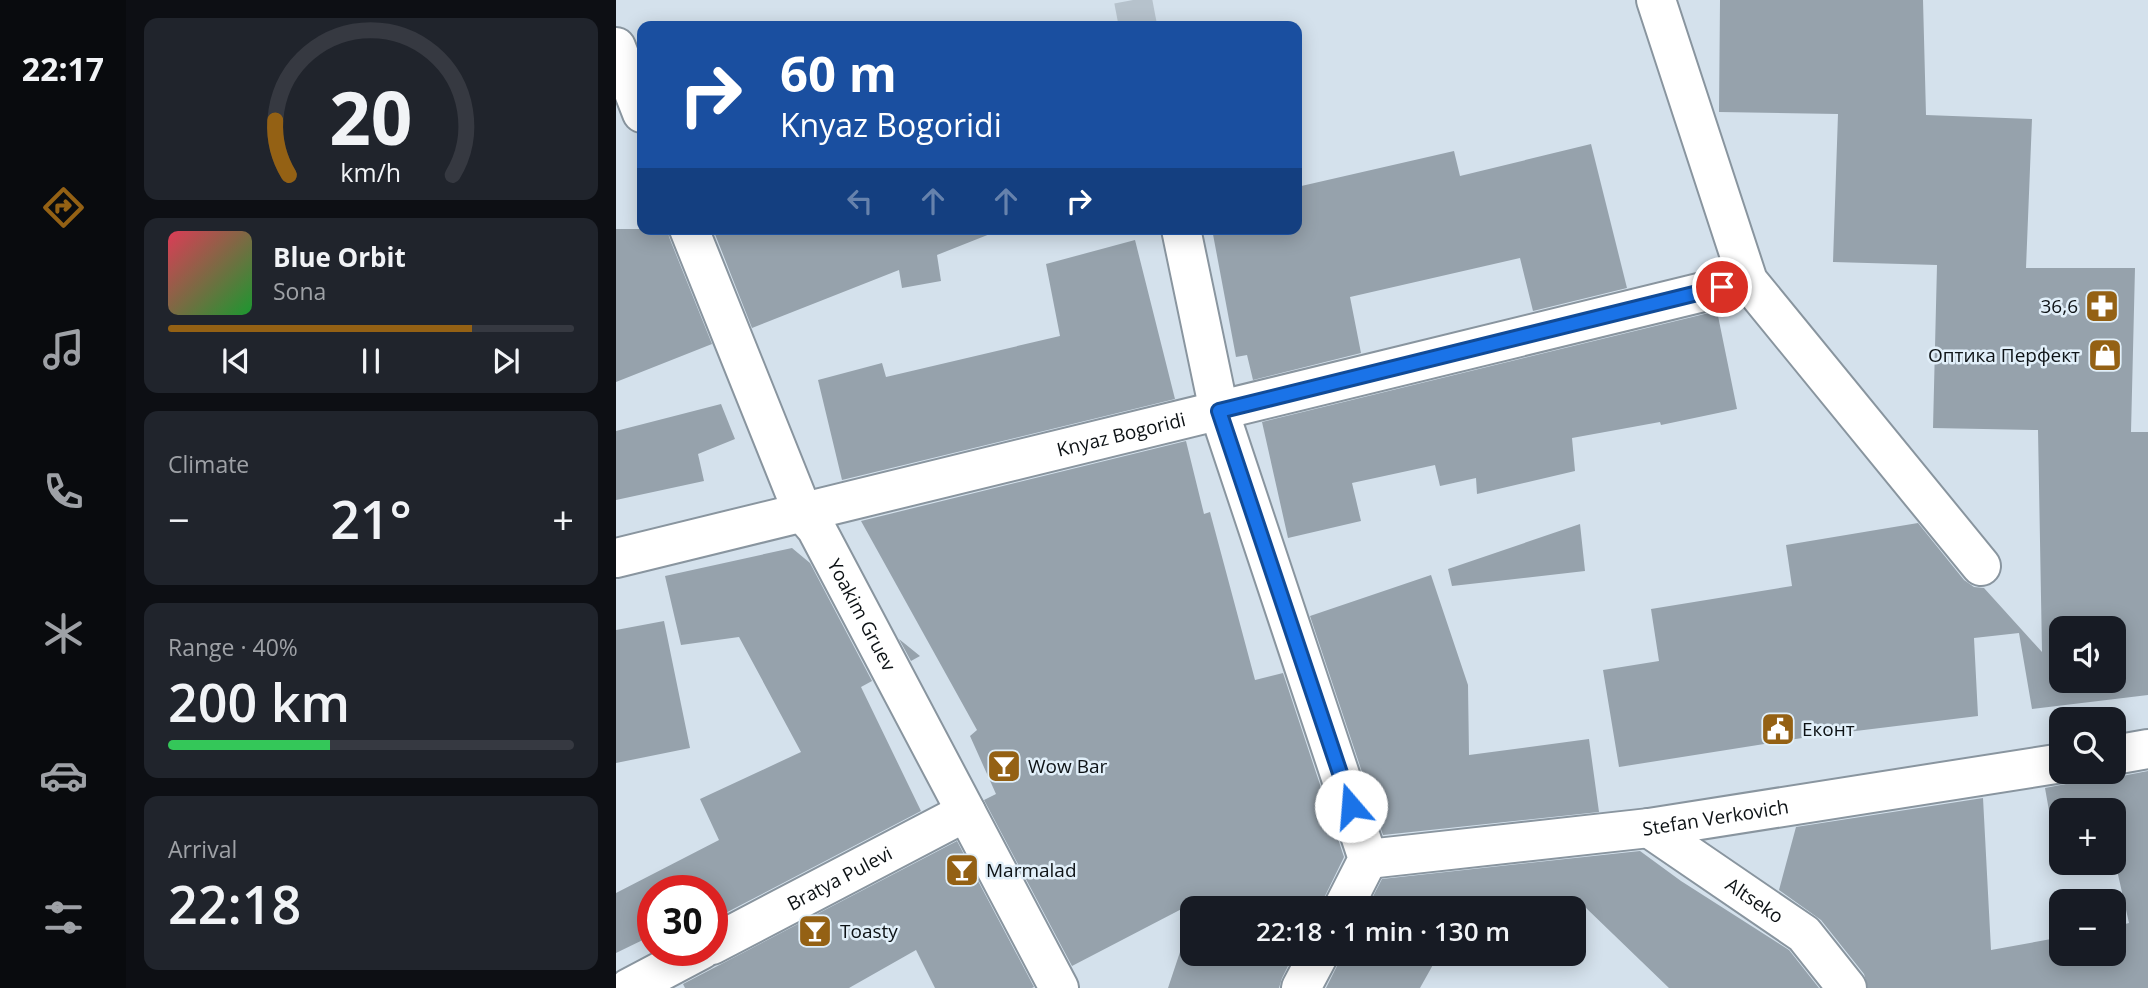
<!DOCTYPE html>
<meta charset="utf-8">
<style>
body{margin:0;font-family:"Open Sans",sans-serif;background:#20242c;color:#f1f3f6;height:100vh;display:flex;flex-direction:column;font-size:26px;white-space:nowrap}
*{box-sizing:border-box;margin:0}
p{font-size:23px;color:#9ea1a6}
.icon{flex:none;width:38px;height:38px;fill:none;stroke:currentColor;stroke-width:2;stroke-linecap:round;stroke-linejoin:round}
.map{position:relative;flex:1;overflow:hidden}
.panel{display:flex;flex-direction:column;gap:18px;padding:18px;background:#0d0f14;width:490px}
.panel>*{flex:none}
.hud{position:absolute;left:21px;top:21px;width:665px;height:214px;border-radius:14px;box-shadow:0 4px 18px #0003;background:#1a4fa0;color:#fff;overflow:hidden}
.fabs{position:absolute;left:1433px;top:616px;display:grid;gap:14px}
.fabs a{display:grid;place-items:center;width:77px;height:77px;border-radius:14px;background:#171b24;box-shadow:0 4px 18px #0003;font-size:35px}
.speed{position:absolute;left:21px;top:875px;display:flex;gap:14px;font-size:35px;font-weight:700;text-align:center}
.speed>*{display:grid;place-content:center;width:91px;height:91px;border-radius:50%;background:#171b24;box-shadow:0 4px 18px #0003;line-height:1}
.speed .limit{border:10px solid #d22;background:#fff;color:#111}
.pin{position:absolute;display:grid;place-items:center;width:60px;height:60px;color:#fff;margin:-30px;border:4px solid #fff;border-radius:50%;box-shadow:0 2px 7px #0007}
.me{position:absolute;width:77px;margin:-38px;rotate:342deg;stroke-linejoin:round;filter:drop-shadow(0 0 5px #0008)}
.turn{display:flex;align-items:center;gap:24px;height:147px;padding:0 28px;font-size:32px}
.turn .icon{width:91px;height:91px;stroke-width:2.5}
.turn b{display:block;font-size:49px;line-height:60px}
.lanes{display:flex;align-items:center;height:66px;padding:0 28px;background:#0003;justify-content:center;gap:35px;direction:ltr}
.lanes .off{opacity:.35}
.big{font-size:52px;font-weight:600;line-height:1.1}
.panel .card{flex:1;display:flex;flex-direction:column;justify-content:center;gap:10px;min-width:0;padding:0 24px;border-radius:14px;background:#20242c}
.panel .dial{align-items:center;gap:0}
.dial svg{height:182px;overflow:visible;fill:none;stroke:#363941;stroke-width:7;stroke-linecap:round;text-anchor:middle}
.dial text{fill:#f1f3f6;stroke:none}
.song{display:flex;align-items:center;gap:21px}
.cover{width:84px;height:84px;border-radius:10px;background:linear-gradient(135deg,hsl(350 70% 55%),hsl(130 70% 35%))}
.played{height:7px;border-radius:4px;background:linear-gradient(90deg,#946114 75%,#363941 75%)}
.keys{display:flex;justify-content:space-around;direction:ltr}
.heat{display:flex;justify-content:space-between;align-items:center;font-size:38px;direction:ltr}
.charge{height:10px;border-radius:5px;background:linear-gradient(90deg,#34c759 40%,#363941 0)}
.trip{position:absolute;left:564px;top:896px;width:406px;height:70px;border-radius:14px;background:#171b24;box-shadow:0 4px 18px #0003;font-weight:600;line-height:70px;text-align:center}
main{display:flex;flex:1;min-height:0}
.tabs{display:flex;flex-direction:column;width:126px;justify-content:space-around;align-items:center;background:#090b0e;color:#9ea1a6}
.tabs .icon{width:49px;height:49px}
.tabs .active{color:#946114}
.tabs b{font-size:32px;color:#f1f3f6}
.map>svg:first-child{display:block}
.building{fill:#96a2ac;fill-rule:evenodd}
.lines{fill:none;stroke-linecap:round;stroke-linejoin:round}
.minor-tunnel{stroke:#b6c2cc;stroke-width:38;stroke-dasharray:38 19;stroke-linecap:butt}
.minor-casing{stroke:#89959f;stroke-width:42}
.minor{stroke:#fff;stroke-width:38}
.route-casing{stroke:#114b97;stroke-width:18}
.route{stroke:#1a73e8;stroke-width:12}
.labels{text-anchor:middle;stroke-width:5;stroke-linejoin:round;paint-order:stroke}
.poi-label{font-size:19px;fill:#0d1215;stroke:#e1eff9;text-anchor:start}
.street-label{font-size:19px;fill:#0d1215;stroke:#e1eff9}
</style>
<main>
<nav class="tabs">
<b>22:17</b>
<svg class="icon active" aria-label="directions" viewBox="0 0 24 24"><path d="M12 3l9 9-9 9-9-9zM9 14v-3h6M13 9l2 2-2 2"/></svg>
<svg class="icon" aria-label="music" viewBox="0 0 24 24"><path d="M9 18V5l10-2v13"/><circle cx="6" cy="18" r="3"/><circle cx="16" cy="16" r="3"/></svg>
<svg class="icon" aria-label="phone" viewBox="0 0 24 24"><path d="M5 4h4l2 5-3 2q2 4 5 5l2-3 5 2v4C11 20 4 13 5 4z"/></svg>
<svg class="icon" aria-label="climate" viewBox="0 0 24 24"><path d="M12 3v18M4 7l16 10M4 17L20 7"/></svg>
<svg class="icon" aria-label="car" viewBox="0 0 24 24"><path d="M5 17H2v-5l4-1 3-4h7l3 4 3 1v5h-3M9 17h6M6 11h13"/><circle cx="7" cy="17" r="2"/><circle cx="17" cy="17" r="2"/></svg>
<svg class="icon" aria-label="filters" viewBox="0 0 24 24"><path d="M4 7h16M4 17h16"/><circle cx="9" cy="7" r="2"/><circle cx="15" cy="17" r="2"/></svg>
</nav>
<section class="panel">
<div class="card dial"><svg viewBox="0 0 100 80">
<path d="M14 69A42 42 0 1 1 86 69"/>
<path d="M14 69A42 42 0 0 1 8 45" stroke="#946114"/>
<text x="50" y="56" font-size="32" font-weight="700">20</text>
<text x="50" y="72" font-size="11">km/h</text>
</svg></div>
<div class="card">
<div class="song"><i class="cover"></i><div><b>Blue Orbit</b><p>Sona</p></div></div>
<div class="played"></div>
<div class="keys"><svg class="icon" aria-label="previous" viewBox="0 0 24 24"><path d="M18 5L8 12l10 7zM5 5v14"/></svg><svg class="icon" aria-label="pause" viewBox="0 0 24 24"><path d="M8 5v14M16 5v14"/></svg><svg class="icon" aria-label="next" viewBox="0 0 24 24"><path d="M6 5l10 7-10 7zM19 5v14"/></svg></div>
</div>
<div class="card"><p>Climate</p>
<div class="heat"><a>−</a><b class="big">21°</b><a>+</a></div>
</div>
<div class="card"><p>Range · 40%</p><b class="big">200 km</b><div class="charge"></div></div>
<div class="card"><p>Arrival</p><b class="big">22:18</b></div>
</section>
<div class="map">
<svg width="1532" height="988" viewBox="0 0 1532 988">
<rect width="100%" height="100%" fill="#d4e1ec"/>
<path class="building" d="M1104,0H1307L1310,115L1416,119L1410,268H1519L1515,432H1532V695L1416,709L1403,633L1358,638L1362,716L1199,736L1003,767L987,670L1043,661L1035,609L1176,586L1170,545L1302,523L1348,580L1358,587L1368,588L1426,652L1422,430L1317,428L1321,265L1217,262L1222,114L1103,112ZM1446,628H1498V681H1446Z
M975,144L1011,288L917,311L904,258L734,297L745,353L637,380L631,355L620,357L596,229H681V187L838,151L844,176Z
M0,229H52L53,237L96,344L0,382Z
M97,229H379V232L321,255L325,281L286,288L283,270L136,328Z
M519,240L559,399L226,480L202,380L266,363L270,377L444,336L430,264Z
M1101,311L1121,409L1045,425L1044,422L956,438L959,471L861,494L860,478L824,486L819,465L736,483L745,521L672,538L646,422Z
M105,404L119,439L82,454L88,481L0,500V431Z
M570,441L588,514L594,512L639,680L667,673L728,857L708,898L705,908H578L581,901L456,966L368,800L380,794L354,736L361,730L245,521Z
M964,524L969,571L836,586L832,569Z
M176,548L194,563L256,681L245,687L305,811L96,920V891H37V935L0,953V893L103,840L84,799L185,752L123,637L65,645L49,576Z
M815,575L852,685L853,755L973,739L983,812L767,835L694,616Z
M48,621L74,748L0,763V630Z
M283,639L304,656L295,661Z
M1532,771V988H1252L1248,974L1205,920L1163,890L1180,827L1367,798L1375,950L1446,937V954H1498V927L1513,923L1498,857V810H1446V856H1441L1429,788L1450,784L1459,780L1466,772H1485L1491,776L1501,777Z
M341,841L418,987L416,988H319L300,950L233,988H69L67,984Z
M1024,851L1065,881L1173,950L1203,988H1053L969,907L751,908L766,879Z
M576,916V954H678L666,978L663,988H552Z
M725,954H823L804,988H710L722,964Z"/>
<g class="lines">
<path class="minor-tunnel" d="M517,0L522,26"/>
<g class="minor-casing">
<g id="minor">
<path d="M1040,0L1132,281L1365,566"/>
<path d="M0,47L26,113"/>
<path id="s1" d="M73,229L187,513L200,528L443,988"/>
<path d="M565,229L603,411L752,859L727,908"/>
<path id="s2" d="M0,558L1132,281"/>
<path d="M1498,755L1532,749"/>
<path id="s3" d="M1033,828L1188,934L1231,988"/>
<path id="s4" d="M752,859L1033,828L1446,763"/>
<path id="s5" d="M96,945L350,812"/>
<path d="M13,988L85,950"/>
<path d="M685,988L703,954"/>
</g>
</g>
<use href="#minor" class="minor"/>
</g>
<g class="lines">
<g class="route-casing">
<path id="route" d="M735,806L603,411L1106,287"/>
</g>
<use href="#route" class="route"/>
</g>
<defs>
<g id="pharmacy-square" transform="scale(1.75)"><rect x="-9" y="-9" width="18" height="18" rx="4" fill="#946114" stroke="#e1eff9"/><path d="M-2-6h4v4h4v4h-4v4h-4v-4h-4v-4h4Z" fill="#fff"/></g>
<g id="shop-square" transform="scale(1.75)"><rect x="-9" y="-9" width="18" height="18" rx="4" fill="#946114" stroke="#e1eff9"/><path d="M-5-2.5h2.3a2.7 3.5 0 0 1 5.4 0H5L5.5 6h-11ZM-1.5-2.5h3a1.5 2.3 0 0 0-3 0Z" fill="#fff"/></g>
<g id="civic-square" transform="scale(1.75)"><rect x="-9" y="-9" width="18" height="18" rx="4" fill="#946114" stroke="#e1eff9"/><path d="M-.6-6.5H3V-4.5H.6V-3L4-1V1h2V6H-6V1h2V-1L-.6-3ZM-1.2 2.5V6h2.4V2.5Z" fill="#fff"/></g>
<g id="bar-square" transform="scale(1.75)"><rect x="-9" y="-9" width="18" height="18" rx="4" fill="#946114" stroke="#e1eff9"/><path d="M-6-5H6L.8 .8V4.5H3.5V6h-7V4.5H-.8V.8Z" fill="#fff"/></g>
</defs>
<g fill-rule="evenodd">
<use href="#pharmacy-square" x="1486" y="306"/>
<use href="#shop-square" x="1489" y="355"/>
<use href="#civic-square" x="1162" y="729"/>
<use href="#bar-square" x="388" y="766"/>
<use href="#bar-square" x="346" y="870"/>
<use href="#bar-square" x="199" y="931"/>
</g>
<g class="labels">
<g class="poi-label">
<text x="1462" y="313" text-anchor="end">36,6</text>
<text x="1464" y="362" text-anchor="end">Оптика Перфект</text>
<text x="1186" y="736">Еконт</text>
<text x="412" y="773">Wow Bar</text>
<text x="370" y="877">Marmalad</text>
<text x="224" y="938">Toasty</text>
</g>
<g class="street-label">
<text dy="7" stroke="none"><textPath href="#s2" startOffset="520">Knyaz Bogoridi</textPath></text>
<text dy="7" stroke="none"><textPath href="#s1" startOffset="424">Yoakim Gruev</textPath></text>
<text dy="7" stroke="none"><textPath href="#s4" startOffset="350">Stefan Verkovich</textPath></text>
<text dy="7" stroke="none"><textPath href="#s5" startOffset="144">Bratya Pulevi</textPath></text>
<text dy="7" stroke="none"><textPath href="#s3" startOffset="128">Altseko</textPath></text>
</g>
</g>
</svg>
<div class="fabs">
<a><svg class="icon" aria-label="sound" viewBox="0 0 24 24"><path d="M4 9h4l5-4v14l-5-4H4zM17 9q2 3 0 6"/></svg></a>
<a><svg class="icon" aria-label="search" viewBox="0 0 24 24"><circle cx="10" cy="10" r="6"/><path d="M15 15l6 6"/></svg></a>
<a>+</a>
<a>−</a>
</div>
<div class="speed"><div class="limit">30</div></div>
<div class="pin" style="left:1106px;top:287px;background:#d93025"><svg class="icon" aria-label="arrive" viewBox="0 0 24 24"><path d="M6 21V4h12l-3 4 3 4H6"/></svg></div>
<svg class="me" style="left:735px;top:806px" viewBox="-20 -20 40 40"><circle r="19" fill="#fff"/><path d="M0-13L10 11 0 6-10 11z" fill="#1a73e8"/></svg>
<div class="trip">22:18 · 1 min · 130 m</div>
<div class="hud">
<div class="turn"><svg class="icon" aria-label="right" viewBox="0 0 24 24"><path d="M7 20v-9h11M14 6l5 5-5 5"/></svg><div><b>60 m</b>Knyaz Bogoridi</div></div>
<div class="lanes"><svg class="icon off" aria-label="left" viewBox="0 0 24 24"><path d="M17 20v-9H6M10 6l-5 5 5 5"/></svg><svg class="icon off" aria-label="ahead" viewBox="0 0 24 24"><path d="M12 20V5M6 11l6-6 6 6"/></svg><svg class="icon off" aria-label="ahead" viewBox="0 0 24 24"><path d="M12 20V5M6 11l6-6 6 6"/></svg><svg class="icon" aria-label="right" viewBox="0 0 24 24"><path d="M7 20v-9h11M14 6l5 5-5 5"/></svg></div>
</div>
</div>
</main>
